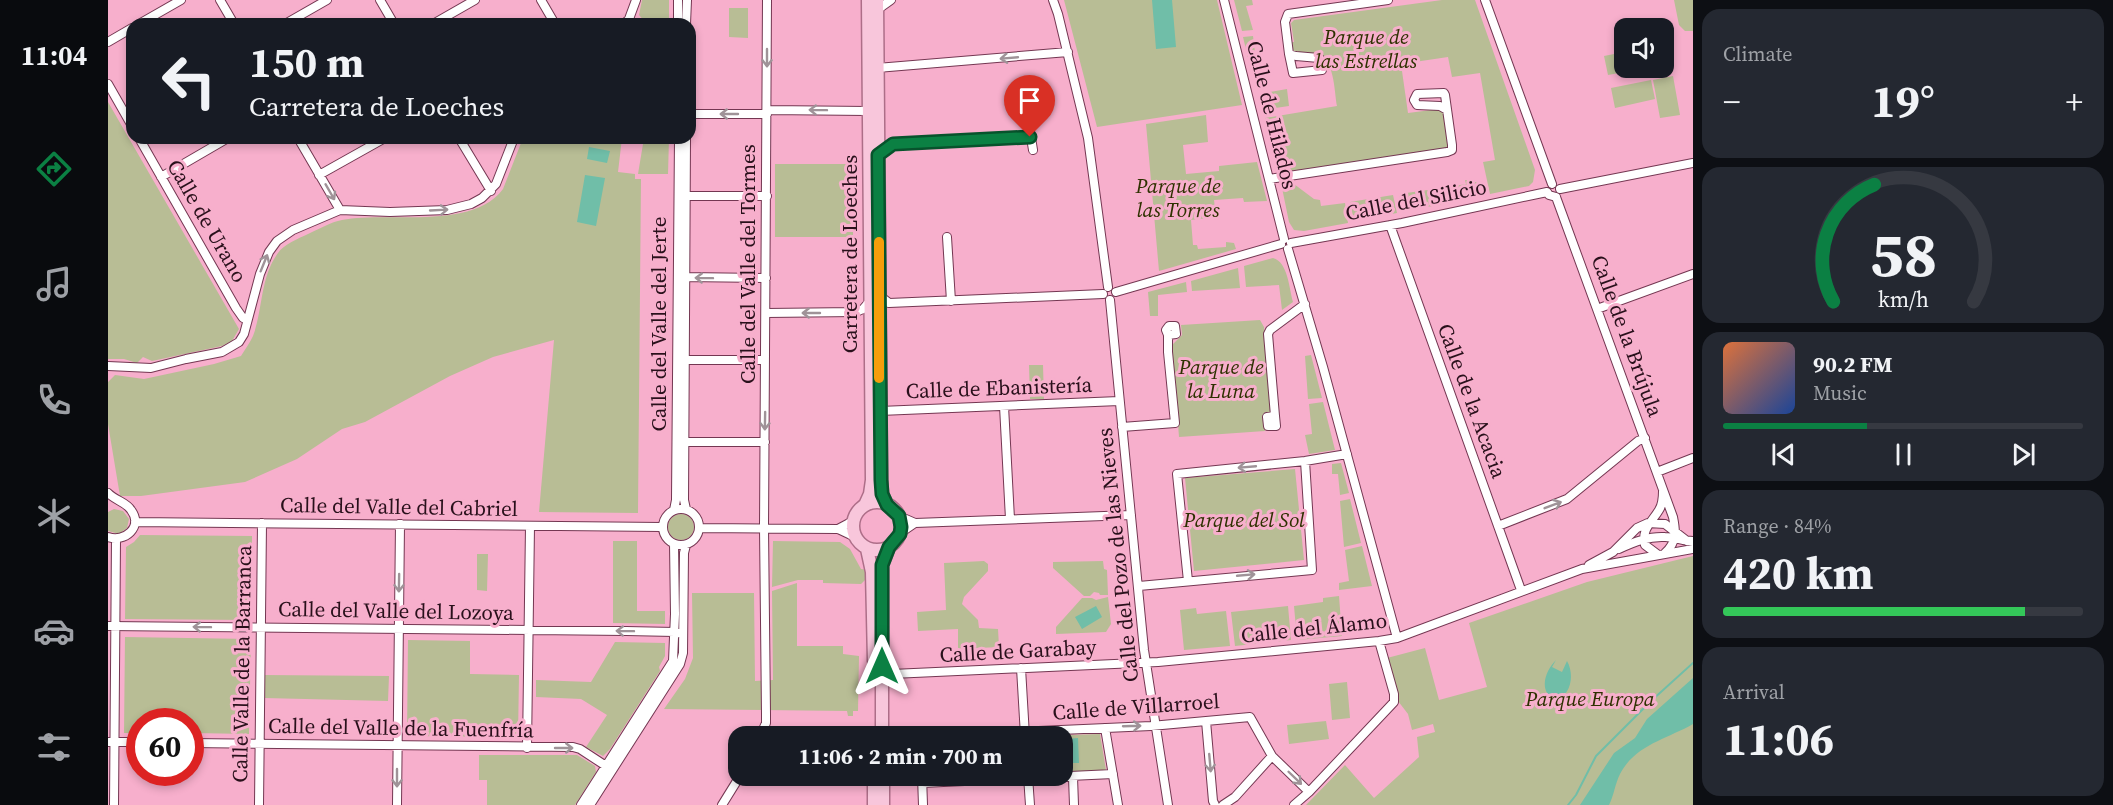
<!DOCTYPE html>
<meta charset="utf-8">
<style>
body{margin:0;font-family:"Source Serif 4",serif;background:#242831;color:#f1f3f6;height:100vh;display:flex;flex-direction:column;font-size:22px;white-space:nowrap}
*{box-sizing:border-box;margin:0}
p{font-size:20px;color:#9ea1a6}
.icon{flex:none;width:33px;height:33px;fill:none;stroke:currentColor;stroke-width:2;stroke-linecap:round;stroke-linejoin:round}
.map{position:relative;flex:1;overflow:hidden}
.drawer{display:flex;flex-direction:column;gap:9px;padding:9px;background:#0d0f14;width:420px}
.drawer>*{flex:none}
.banner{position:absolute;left:18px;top:18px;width:570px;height:126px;border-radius:18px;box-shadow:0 3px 9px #0003;background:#171b24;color:#f1f3f6;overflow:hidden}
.tools{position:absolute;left:1506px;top:18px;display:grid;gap:12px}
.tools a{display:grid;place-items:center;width:60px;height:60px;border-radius:12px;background:#171b24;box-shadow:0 3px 9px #0003;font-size:30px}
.speed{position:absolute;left:18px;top:708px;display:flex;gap:12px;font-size:30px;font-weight:700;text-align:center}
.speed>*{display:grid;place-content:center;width:78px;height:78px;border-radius:50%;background:#171b24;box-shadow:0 3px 9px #0003;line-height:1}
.speed .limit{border:9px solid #d22;background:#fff;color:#111}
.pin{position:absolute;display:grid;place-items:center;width:51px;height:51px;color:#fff;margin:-62px -26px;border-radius:50% 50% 50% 0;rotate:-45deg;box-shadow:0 0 6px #0007}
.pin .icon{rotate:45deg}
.me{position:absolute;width:66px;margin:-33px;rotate:0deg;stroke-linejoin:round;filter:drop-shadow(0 0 4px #0008)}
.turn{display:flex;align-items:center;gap:21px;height:126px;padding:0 24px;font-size:27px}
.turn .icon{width:78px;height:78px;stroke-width:2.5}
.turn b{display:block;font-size:42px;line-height:51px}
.big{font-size:45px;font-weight:700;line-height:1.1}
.drawer .tile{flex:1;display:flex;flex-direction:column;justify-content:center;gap:9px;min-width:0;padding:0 21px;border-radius:18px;background:#242831}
.drawer .dial{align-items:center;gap:0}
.dial svg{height:156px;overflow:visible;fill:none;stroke:#363941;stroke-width:7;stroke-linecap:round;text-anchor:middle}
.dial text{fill:#f1f3f6;stroke:none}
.song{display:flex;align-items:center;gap:18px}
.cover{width:72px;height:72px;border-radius:9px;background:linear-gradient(135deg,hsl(20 70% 55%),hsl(220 70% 35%))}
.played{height:6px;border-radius:3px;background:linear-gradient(90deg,#0b8043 40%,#363941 40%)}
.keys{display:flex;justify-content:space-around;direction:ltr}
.heat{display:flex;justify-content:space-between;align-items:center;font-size:33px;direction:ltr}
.charge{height:9px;border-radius:4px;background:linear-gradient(90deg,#34c759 84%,#363941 0)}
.trip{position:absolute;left:620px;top:726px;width:345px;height:60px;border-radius:18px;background:#171b24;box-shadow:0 3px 9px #0003;font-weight:700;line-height:60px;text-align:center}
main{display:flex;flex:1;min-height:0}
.dock{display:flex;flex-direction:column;width:108px;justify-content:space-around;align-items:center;background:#090b0e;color:#9ea1a6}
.dock .icon{width:42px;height:42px}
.dock .selected{color:#0b8043}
.dock b{font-size:27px;color:#f1f3f6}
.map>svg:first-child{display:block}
.green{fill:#b8bd95}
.water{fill:#70bea8}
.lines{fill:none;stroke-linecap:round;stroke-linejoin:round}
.stream{stroke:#70bea8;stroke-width:2}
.minor-casing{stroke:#743752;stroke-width:10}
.primary-casing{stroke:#ad6e88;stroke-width:15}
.minor{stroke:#fff;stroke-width:8}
.primary{stroke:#f8c6db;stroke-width:12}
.oneway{stroke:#9f9398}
.route-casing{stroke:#07532c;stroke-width:15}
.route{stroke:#0b8043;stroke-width:10}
.slow{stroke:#f59e0b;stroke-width:10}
.labels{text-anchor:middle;stroke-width:6;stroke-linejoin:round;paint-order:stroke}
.park-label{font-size:21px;font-style:italic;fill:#2e3100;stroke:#f7afcc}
.street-label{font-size:21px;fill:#29101b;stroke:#f7afcc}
</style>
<main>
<nav class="dock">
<b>11:04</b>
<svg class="icon selected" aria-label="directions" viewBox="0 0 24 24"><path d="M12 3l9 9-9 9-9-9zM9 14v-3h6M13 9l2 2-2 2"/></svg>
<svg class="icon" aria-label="music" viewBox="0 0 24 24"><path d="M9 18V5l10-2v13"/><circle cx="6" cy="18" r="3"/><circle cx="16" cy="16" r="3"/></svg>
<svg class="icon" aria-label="phone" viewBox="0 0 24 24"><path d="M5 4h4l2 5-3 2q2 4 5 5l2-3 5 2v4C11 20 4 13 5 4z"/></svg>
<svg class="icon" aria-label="climate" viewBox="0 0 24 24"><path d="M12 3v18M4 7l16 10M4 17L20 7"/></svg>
<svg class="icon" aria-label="car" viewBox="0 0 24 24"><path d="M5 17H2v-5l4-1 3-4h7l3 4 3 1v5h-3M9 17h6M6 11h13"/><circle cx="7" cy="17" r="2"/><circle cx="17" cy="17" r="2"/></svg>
<svg class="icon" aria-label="filters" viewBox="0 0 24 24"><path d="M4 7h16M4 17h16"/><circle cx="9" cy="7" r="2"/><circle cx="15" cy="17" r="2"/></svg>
</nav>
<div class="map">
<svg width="1585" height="805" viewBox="0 0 1585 805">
<rect width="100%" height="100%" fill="#f7afcc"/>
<path class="green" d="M534,0H561V24H539L531,15Z
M956,0H1109L1134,105L989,127Z
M1126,0H1144L1145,5L1138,6L1145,30L1134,31Z
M1334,0H1367L1427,170L1425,182L1421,186L1382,194L1375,162L1387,160L1372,73L1344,77L1340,57L1293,64L1300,113L1331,109L1336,111L1341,148L1170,173L1157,118L1229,106C1226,91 1227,56 1207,55C1198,55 1191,56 1184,49L1183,42H1186L1183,23L1186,20Z
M1566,0H1585V31H1577L1571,25Z
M621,8H640V38L621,37Z
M1145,36L1149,69L1143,70L1135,37Z
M1516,52V68H1538L1500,75L1496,56Z
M1565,76L1572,115L1552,118L1545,80Z
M1543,80L1547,99L1507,108L1503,88Z
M1179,89L1181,106L1153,110V107L1160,101L1162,92Z
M0,102L131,329L124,341L114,346L44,361L35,357L29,363L16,359H0Z
M1098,115L1100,142L1075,145L1078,174L1111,171V166L1149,162L1159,201L1136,202L1135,198L1106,200L1108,217L1083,220L1085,245H1089L1090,249L1118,247V242L1126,243L1128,249L1051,271L1038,124Z
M415,138H514L510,172L527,174V179H533L530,513L431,512L446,340L385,357L342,376L257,422L234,429L189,459L137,482L33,496H12L0,424V382L7,375L36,379L106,364L133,356C137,349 142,343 145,336C155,310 152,277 170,253C175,245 191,238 200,234C211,229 223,222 234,220C280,211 364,231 395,189Z
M536,138H561L560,174H530Z
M667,164H745V237H667Z
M1357,180C1368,181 1379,184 1373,196L1343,201L1341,187L1358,184Z
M1182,181L1206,199L1212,200L1213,206L1237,203L1240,223L1196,231L1186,230L1181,222L1173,183Z
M1334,188L1337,204L1294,211L1291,194Z
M1285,195L1289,213L1246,221L1242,202Z
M1165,258C1180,262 1181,288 1185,302L1174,310L1171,285L1138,287L1136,266Z
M1130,268L1132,288L1084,291L1083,281Z
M1078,282L1079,292L1050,295V316H1042L1040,292Z
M1152,320L1156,327L1164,412L1156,413L1157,431L1071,437L1064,345L1074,335L1073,325Z
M1203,355L1214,398L1200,399L1197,356Z
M921,365H935L936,399H922Z
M1215,402L1227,450L1201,454L1197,435L1204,434L1201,404Z
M1233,463L1241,493L1232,495L1230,474H1224V464Z
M1187,469L1196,560L1086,571L1077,478Z
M1242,499L1253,543L1236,547L1232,501Z
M6,509L15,511L21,519L19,528L11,534L0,531V512Z
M560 527a13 13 0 1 1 26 0a13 13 0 1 1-26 0Z
M32,535L144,536L143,620L17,619L18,547L26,542Z
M505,541H529V611H557V624L505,623Z
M665,541L732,542L742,549L753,569L760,570L759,578L753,584L715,583V580H690L664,587Z
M1254,546L1264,586L1231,590V583L1241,581L1237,550Z
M369,554H380L379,591L369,590Z
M1585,556V805H1198L1237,765L1266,798L1311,757L1309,737L1327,732L1325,724L1304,730L1300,714L1290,701L1279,658L1317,648L1331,700L1379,687L1361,623L1479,582Z
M876,561L880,564V571L856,597L854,604L870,620L871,628L890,629L891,647L850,649V629L810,631L809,612L838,610L836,563Z
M995,561L996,569L999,570L1000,595H992L991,593L986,592L982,596H976L945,568V562Z
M689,583V646H735V654L751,656L750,711H745V716H740L739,711L556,709L577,679L585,658L584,593H646L647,681L665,680L664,591Z
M1231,596L1234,636L1189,640L1186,606L1215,602V598Z
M1000,597L1003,624L998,632L948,634V627L974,598H984L988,600Z
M1180,606L1183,640L1127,646L1123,612Z
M1088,608L1089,614L1118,611L1122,646L1076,650L1072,610Z
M17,637L143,639L141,734L83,733L82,722H32L31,733H16Z
M300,640L362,641V674L411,675L410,737L299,736Z
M507,642L557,643V656L551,667L552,671L502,749L495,756L478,747L499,715L473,699L428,697V680L483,682Z
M156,675L281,676L280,701L156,698Z
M1239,682L1242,718L1224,720L1221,684Z
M1218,721L1221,739L1181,744L1179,725Z
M992,734L998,770L954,772V736H924Z
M371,755H469L487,766L488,772L467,805H379V780H371Z"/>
<path class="water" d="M1044,0H1064L1068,47L1048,49Z
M481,147L502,151L499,163L479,159Z
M477,175L497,178L488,226L469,222Z
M988,606L994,617L974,629L967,617Z
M1448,660L1444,667L1454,672L1459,661C1467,675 1463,697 1446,700C1429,689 1439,669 1448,660Z
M1585,678V724C1559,739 1527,745 1512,774C1507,784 1506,795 1501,805H1472L1506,753L1527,738L1539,719Z
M970,738L971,763H959L958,739Z"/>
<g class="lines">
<path class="stream" d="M1460,805L1468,795L1488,756L1543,701L1585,663"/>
<g class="minor-casing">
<path id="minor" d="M112,0L126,24
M272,0L286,24
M433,0L447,24
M945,0L950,14L980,138L1000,287
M1116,0L1176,239
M1377,0L1444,184
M769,10L783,0
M31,24L73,0
M177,24L219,0
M325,24L367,0
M516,24L521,19L528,0
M570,24V0
M578,24L579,0
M0,42L24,28
M1181,54L1177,22L1180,14L1280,0
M1181,54L1188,56L1211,58L1215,62L1214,70L1185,73Z
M769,68L960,52
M0,84L24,126
M659,110L760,111
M582,114H659
M920,119L925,150
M31,138L128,308L135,318L139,319
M190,138L232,210
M351,138L383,191
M770,155L785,144L922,137
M211,175L277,138
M53,177L120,138
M1161,179L1339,152L1344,150V145L1337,95L1336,93L1309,94L1306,100L1309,105L1332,106L1339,110
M1452,189L1585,163
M578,196H659
M1448,197L1565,517C1568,532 1569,542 1557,553
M1282,225L1413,590
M839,237L843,301
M1183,243L1294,223L1439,192L1441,195L1448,197
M1180,249L1215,367L1289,638
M577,277L658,278
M1008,292L1173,244
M772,296L781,303L995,294
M1002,300L1036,650L1060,805
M1489,309L1585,274
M658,313L748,312L755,309L762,301
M577,360H657
M0,366L43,368L78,359L114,352L131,342L136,334L152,274L161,252L169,241L185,230L232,210L282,212L339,210L363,204L374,198L388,184L406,138
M896,406L902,519
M772,411L1011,401
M1167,416L1160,334L1162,330L1197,304
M1167,416L1168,426H1160L1159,417Z
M1014,427L1067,423L1060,352V335L1058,330L1061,326H1067L1068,334L1060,335
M576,442H657
M1549,472L1585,458
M0,493C8,501 18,502 23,510C36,527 16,543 0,537
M555 527a18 18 0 1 1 36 0a18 18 0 1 1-36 0Z
M578,509L576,500L578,138
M566,510L568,500L571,138
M791,516L807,523L1023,515
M27,522L554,527
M1390,526L1459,499L1530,441L1537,438
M592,528L730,529L747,537
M730,529L745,521
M791,534L807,523
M1511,549C1526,542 1541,536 1557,537C1567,537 1575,541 1585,541
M1549,554L1537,545C1533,529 1544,522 1551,510C1555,504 1555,497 1555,491
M1481,565L1505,552L1529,528L1540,523L1557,524L1579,541
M1080,581L1069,474L1197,461L1239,454
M1031,586L1204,570L1197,461
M0,626L518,631L567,632L575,634
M774,666L784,674L1050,662L1271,641L1289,638L1474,569L1585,549
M913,668L917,736
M1098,721L1105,801L1107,805
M997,728L1010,805
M652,736L658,723V714L656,528L659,0
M819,736L1043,726L1142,717L1164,756L1201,792
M0,742H32
M82,743L465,747L472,749L498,766
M419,748L422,526
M814,776L815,805
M920,776L922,805
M965,777L966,805
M814,783L1005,774
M6,805L8,539
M151,805L154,523
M289,805L292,524
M473,805L565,661L567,614L566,544
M482,805L572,664L575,653L576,553L578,545
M614,805L632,776
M1115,805L1127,797L1164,756
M1186,805L1201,792L1286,702V694L1271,641"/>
</g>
<g class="primary-casing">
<path id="primary" d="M769,0L773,480L774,494L779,505
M745 526a24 24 0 1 1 48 0a24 24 0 1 1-48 0Z
M757,505L762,494L764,480L760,0
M759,549L764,572L766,661
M774,736V565L781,547
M766,805V776
M775,805V776"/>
</g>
<use href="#minor" class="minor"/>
<use href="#primary" class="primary"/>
</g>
<defs><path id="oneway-shaft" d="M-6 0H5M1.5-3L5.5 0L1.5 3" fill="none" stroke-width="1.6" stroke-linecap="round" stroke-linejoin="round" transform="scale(1.5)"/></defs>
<g class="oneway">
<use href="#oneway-shaft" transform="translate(659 58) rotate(90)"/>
<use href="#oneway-shaft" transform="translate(901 58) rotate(175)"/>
<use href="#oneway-shaft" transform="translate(710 110) rotate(-179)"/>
<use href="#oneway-shaft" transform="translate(621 114) rotate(180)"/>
<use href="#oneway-shaft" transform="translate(222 192) rotate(60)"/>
<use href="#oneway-shaft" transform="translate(331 210) rotate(-3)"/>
<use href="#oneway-shaft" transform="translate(156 263) rotate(-68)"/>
<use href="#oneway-shaft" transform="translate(596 278) rotate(-179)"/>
<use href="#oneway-shaft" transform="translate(703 313) rotate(180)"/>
<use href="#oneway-shaft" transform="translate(657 421) rotate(91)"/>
<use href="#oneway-shaft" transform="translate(1139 467) rotate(175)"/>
<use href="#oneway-shaft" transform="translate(1445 505) rotate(-21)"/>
<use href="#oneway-shaft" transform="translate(1138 575) rotate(-5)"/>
<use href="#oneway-shaft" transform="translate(291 583) rotate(91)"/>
<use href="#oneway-shaft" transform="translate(94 627) rotate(-179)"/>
<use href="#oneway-shaft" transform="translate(517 631) rotate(-179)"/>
<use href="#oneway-shaft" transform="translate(1024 726) rotate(-2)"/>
<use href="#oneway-shaft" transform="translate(456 748)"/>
<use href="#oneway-shaft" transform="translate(1102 763) rotate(85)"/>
<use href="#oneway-shaft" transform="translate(289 778) rotate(90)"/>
<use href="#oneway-shaft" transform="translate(1187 778) rotate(44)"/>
</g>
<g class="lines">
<g class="route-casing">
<path id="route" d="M774,666V565L781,547L792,534L793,527L791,516L779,505L774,494L773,480L770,155L785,144L922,137"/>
</g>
<use href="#route" class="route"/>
<path class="slow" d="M771,242V378"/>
</g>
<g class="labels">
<g class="park-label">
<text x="1258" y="44">Parque de<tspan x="1258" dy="24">las Estrellas</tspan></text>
<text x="1070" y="193">Parque de<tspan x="1070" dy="24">las Torres</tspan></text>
<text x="1113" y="374">Parque de<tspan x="1113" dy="24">la Luna</tspan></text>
<text x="1136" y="527">Parque del Sol</text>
<text x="1482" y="706">Parque Europa</text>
</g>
<g class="street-label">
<text transform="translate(1164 115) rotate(76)" y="7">Calle de Hilados</text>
<text transform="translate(1308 200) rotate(-11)" y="7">Calle del Silicio</text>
<text transform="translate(99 221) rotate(60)" y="7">Calle de Urano</text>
<text transform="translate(742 254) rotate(-90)" y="7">Carretera de Loeches</text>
<text transform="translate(640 264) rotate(-90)" y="7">Calle del Valle del Tormes</text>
<text transform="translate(551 324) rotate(-90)" y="7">Calle del Valle del Jerte</text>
<text transform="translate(1519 336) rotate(70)" y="7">Calle de la Brújula</text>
<text transform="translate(891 388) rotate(-2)" y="7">Calle de Ebanistería</text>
<text transform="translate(1364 401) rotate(70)" y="7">Calle de la Acacia</text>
<text transform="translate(291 507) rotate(1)" y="7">Calle del Valle del Cabriel</text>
<text transform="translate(1010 555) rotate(-96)" y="7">Calle del Pozo de las Nieves</text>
<text transform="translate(288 611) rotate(1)" y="7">Calle del Valle del Lozoya</text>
<text transform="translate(1206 628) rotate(-6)" y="7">Calle del Álamo</text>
<text transform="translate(910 651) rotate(-3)" y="7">Calle de Garabay</text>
<text transform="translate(134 664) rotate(-89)" y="7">Calle Valle de la Barranca</text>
<text transform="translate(1028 707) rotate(-4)" y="7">Calle de Villarroel</text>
<text transform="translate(293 728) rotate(1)" y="7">Calle del Valle de la Fuenfría</text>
</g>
</g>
</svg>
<div class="tools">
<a><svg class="icon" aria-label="sound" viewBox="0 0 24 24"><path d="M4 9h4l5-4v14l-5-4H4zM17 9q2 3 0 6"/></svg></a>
</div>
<div class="speed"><div class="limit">60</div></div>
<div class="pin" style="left:922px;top:137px;background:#d93025"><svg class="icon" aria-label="arrive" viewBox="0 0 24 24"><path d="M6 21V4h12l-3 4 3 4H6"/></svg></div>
<svg class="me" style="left:774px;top:666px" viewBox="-20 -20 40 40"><path d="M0-17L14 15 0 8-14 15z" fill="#0b8043" stroke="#fff" stroke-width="4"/></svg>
<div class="trip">11:06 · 2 min · 700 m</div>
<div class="banner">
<div class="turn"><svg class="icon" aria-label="left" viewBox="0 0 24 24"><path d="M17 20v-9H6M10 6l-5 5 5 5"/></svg><div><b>150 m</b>Carretera de Loeches</div></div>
</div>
</div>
<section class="drawer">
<div class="tile"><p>Climate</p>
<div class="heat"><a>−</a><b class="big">19°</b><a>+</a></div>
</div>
<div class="tile dial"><svg viewBox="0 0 100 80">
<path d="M14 69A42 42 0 1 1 86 69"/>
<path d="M14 69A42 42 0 0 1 35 9" stroke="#0b8043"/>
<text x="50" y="56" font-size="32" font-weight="700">58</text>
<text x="50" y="72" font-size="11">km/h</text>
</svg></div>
<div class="tile">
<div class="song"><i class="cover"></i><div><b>90.2 FM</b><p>Music</p></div></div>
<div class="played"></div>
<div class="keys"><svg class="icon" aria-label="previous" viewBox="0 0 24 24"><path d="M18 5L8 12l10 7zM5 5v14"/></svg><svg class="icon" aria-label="pause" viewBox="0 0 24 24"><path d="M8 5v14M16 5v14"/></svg><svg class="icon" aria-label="next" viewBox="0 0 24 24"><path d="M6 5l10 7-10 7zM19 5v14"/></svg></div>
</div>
<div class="tile"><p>Range · 84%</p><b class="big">420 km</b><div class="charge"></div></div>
<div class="tile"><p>Arrival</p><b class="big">11:06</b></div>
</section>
</main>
